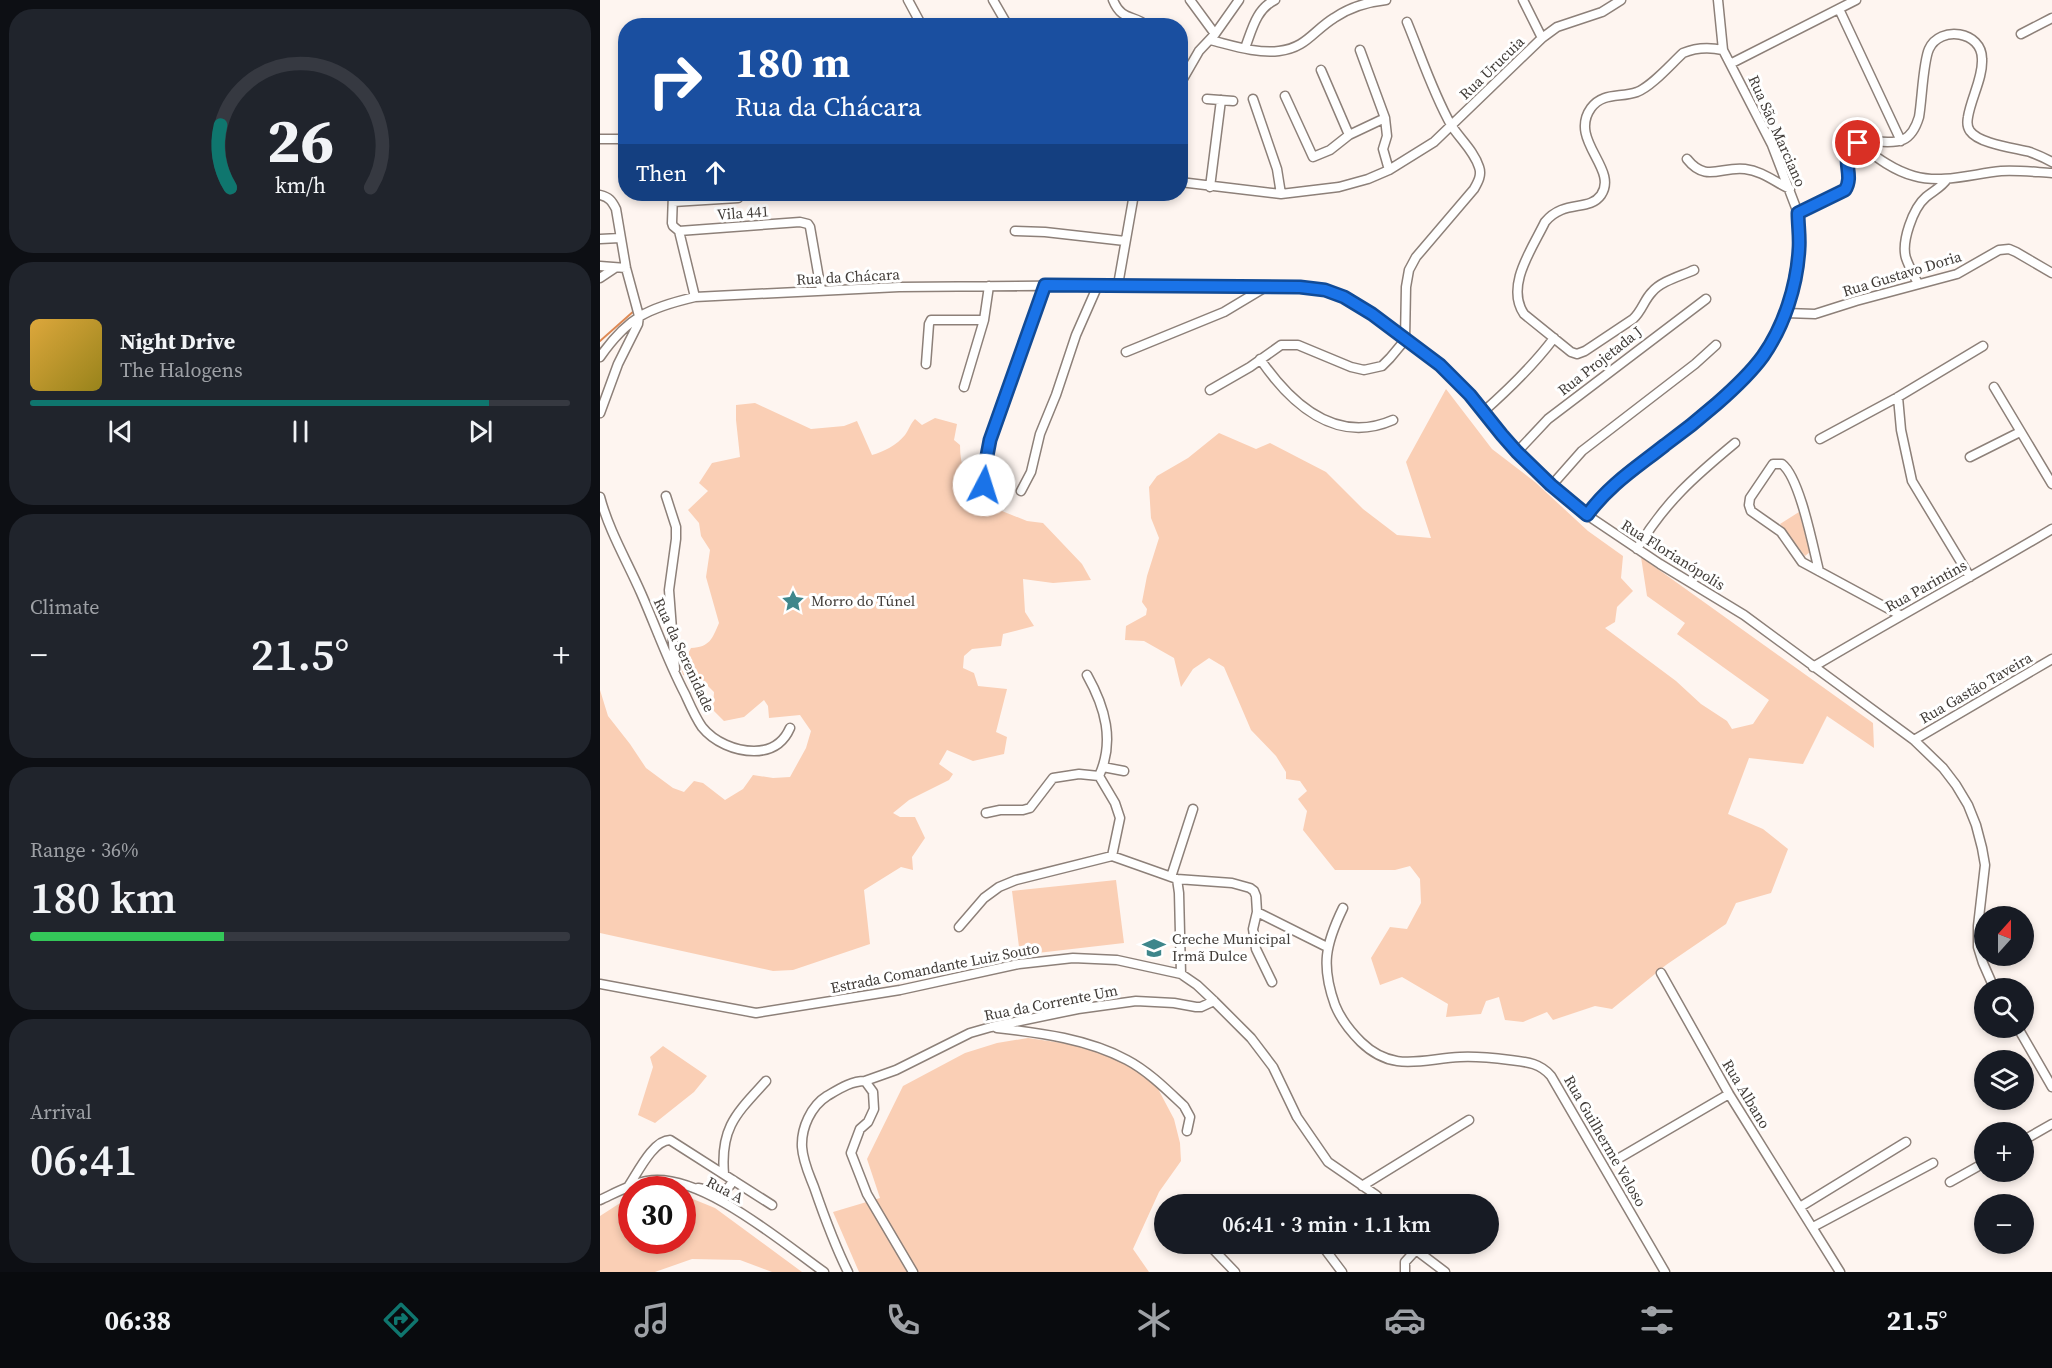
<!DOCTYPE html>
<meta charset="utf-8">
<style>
body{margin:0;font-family:"Source Serif 4",serif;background:#20242c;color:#f1f3f6;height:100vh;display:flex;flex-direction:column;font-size:22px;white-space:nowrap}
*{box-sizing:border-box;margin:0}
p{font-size:20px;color:#9ea1a6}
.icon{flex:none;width:33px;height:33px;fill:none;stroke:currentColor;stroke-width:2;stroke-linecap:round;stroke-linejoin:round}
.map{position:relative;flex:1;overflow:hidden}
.drawer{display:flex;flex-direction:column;gap:9px;padding:9px;background:#0d0f14;width:600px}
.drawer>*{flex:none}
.banner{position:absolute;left:18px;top:18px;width:570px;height:183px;border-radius:24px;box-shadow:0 3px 9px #0003;background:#1a4fa0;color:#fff;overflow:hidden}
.needle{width:39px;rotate:21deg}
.fabs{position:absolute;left:1374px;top:906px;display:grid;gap:12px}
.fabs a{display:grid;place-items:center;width:60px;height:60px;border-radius:50%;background:#171b24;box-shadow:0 3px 9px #0003;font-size:30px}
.speed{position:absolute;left:18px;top:1176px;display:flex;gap:12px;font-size:30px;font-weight:700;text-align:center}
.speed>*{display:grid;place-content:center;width:78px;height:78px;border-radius:50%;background:#171b24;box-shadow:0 3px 9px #0003;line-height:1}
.speed .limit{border:9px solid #d22;background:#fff;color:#111}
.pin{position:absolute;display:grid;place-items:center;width:51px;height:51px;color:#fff;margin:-26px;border:3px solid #fff;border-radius:50%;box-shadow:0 2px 6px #0007}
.me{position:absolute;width:66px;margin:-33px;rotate:5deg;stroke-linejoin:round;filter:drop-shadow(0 0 4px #0008)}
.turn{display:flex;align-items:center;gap:21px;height:126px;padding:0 18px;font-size:27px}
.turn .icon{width:78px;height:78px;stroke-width:2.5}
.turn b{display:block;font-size:42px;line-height:51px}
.then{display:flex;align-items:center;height:57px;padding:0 18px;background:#0003;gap:12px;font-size:22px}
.big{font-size:45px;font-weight:600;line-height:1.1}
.drawer .tile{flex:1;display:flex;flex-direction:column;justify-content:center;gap:9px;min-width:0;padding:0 21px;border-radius:24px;background:#20242c}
.drawer .dial{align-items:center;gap:0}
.dial svg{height:156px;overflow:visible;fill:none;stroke:#363941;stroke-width:7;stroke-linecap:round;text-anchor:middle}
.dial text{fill:#f1f3f6;stroke:none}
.song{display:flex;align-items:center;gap:18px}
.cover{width:72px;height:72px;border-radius:9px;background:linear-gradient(135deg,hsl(40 70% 55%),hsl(50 70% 35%))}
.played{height:6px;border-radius:3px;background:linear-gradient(90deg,#0f766e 85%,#363941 85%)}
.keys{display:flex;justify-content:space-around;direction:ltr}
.heat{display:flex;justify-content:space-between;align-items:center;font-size:33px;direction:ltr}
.charge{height:9px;border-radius:4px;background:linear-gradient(90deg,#34c759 36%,#363941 0)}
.trip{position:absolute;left:554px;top:1194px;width:345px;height:60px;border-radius:30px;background:#171b24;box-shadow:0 3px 9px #0003;font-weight:600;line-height:60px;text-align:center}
.tabs{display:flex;height:96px;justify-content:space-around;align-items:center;background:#090b0e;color:#9ea1a6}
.tabs .icon{width:42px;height:42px}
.tabs .active{color:#0f766e}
.tabs b{font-size:27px;color:#f1f3f6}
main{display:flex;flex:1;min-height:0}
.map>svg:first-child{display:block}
.green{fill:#facfb5}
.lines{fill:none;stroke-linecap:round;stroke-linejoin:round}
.stream{stroke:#de8954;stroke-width:2}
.minor-casing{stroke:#8d8079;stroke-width:11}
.minor{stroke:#fff;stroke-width:8}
.route-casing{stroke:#114b97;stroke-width:15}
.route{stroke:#1a73e8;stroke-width:10}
.labels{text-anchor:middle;stroke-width:6;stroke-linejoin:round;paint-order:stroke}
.street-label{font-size:15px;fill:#413c38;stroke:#fff}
.poi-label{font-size:15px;fill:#413c38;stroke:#fff;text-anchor:start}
</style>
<main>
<section class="drawer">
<div class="tile dial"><svg viewBox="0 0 100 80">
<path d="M14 69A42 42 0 1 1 86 69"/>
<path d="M14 69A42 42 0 0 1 9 37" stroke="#0f766e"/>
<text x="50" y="56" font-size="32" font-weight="700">26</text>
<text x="50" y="72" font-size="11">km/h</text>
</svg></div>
<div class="tile">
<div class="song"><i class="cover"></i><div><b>Night Drive</b><p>The Halogens</p></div></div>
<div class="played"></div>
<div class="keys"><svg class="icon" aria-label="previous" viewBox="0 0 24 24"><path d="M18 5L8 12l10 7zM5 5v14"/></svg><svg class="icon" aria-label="pause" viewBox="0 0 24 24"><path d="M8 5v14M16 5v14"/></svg><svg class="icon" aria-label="next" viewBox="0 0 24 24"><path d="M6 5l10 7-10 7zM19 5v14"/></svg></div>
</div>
<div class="tile"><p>Climate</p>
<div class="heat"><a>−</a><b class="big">21.5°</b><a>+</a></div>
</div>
<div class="tile"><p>Range · 36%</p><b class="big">180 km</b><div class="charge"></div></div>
<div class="tile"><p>Arrival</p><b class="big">06:41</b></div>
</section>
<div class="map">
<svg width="1452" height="1272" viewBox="0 0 1452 1272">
<rect width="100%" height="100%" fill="#fef5f0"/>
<path class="green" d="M846,389L892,449L935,482L988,531L1023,556L1021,578L1033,591L1017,607L1015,622L1005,628L1076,681L1101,704L1127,721L1132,729L1153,724L1169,700L1077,634L1085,623L1047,596L1041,557L1273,723L1274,748L1227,716L1203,764L1149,758L1128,814L1163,829L1188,849L1171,893L1136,903L1126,924L1066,965L1012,1009L995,1006L953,1020L947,1012L923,1022L905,1020L899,997L886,1001L881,1014L846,1017L848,1004L802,977L780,985L771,958L790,927L807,929L821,903L820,879L810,866L795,870H735L703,830L707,811L698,799L707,791L700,781L686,779V772L676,756L651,730L624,667L609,658L593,669L581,687L574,658L544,641L525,640L526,626L546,615L547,609L542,602L547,576L559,538L551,518L549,487L557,476L588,458L619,433L656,449L670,443L726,472L763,509L797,535L831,538L806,462Z
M155,403L211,429L244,426L257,421L272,455C283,452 297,445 305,435C309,430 310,424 315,419L322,425L335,418L357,424L354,440L360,445C360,467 367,482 377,501L427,521L443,523L482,564L491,580L453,583L423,579L425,612L434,626L403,634L401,646L372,649L364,656L363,668L374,673L378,686L407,689L396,732L407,737L404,754L373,761L347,750L339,764L353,774L349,780L309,800L293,813L300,817H315L325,838L312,857L313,870L301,867L264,890L270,944L193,970L173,971L0,933V690L8,716L30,744L46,768L73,788L84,792L94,781L103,783L125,800L143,789L153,775L173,778L190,777L206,748L211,731L200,715L169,718L168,706L164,700L144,717L124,721L113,710L114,692L99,677L83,675L81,667L91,648C110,647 112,639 119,623L106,577L110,550L101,536L99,523L88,510L108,491L99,483L112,463L140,457L136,420V405Z
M1199,512L1210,552L1205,556L1180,524Z
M516,880L524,943L420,955L412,891Z
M428,1038L469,1044L495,1045L547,1068L574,1119L580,1143L581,1161L559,1192L533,1249L549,1272H259L233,1212L280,1198L267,1159L303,1086L365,1053L397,1043Z
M63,1046L107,1076L94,1092L55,1123L38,1115L53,1067L50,1057Z
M83,1195L115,1208L202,1272H172L140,1260L92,1259L55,1272H0V1216L31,1196L32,1240H82Z"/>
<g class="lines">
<path class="stream" d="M0,341L35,310"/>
<g class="minor-casing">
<path id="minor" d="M308,0L322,26
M393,0L408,26
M513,0C522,22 534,14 547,26
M590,0L615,34
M923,0L942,38
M1239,9L1301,141
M1421,34L1452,18
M610,40C631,45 657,54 679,51C706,48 713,31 734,18C750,7 767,2 786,0
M645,48C652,30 656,9 675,0
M760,50L785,118L787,136L783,149L789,170
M1132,63L1256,0
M721,70L749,135
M580,84L599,51L615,34L639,0
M685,96L713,157L730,150L749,135L785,118
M607,99L633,101
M653,99L677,169L681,194
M0,139H26
M1258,143C1275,156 1292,170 1314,176C1342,184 1372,174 1401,171C1418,170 1435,172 1452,173
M1087,159C1106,183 1121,166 1145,169C1162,171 1175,182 1190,189
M580,182L681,194L739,187L768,179L789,170L834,142L942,38L957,27L1002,12L1021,0
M610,187L621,100
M73,194L72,223L73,226L79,231
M0,195C9,197 12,201 16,209L26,268L39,316L38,324L18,364L0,413
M73,202L138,198
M1198,213L1245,190C1254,175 1241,166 1251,147C1278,131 1306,160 1319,117C1322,100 1323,62 1329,49C1340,25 1382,31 1382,59C1383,78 1371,98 1368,117C1367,122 1367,127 1370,131C1379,144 1415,148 1430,152C1438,155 1445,158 1452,162
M415,231L445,232L525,241
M0,239L20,238
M0,266L26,268
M1094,270C1081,276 1061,281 1052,292C1044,300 1042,311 1033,319L985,351L977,354L971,352L924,314C905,286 932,249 945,222C964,199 989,212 1001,195C1019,169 968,140 991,108C1003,92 1020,98 1037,92C1052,86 1070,65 1083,53C1097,47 1109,47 1123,50
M0,278L15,268
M1318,284C1314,275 1309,267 1306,258C1301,242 1313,208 1326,197C1333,191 1342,187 1347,179
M518,285L534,194
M95,297L79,231L200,222L208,224L210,227L221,290
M1186,313L1215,314L1256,301L1357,274L1399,250L1409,249L1416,252L1452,273
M526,352L624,312L664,288
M0,357C28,317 48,308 95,297L299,287L518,285L664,288L700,287L725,290L744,297L772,314L840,365L870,395L902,435L917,452L952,485L987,515L1060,564L1144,615L1314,740L1343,768L1356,785L1368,805L1376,825L1382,848L1385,865L1378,926V947L1383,963L1394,988
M660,359C691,404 736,445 793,420
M326,364L329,324L331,320H384
M364,387L384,320L389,286
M1394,387L1452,484
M610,390L650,367L681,345H698L751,367L764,370L782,366L790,358L805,340L806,287L809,270L816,257L874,189C878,182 882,175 879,167C874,151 860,139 851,125C833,93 821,56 807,22
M1298,397L1301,430L1312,481L1370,577
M883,412C909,389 933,366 954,338
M1220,439L1298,397L1383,346
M917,452L948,419L1106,299
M1370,457L1420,432
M384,485L386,461L390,440L445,285
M952,485L982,451L1095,364L1116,345
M421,491L431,472L440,434L456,395L476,335L498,285
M66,496L76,527V539L69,590L75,669
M0,497C9,531 27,561 41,593C56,627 68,662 85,694C90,705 95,717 102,727C114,742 135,751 154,751C171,751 183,744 190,728
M987,515L1009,489L1031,469L1066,445L1136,385L1163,356L1186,313L1190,299L1199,249L1198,213L1172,145L1123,50L1118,0
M1037,549C1065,502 1094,477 1135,443
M1219,571C1213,547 1200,478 1182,464H1173L1150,498L1149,505L1151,511L1181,532L1202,562L1300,615
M1213,667C1292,620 1373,576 1452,529
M487,675C505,707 515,741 499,776L515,803L520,818L512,856
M1314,740L1452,659
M503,767L524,771
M386,813L400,810H423L430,808L453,778L479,774L499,776
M571,877L593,809
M577,879L579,893L581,974
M743,908C725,945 721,966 735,1005C741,1020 749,1030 761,1042C793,1073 822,1059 860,1057C877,1056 894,1058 910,1060C927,1062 940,1063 951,1076L1065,1272
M657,912L727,947
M359,927L384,898L399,887L416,880L512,856L577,879L632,883L650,888L654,891L656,896L657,912L653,929L656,949L672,982
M1061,973L1129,1094L1240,1272
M0,984L156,1013L300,990L419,964L473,958L517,960L581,974L597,985L614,1001L651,1038L673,1067L697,1117L728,1162L776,1195L784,1204
M397,1028C441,1033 488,1039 527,1060C548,1071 567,1090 584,1106L590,1117L587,1131
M1418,1028L1452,1087
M1424,1140L1452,1124
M1021,1157L1129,1094
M124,1174C120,1127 137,1113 166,1081
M1350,1182L1384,1163
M762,1186L869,1120
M28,1187C37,1174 53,1140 70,1140L172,1205
M98,1188C114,1191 126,1197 133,1180
M0,1200C15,1193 31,1184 47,1181C99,1171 183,1243 224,1272
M644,1204L651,1203L657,1204
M1200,1207L1306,1142
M1213,1227L1333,1163
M611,1244V1247L635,1272
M721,1244L742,1272
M810,1244L816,1250L845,1272
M248,1272C234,1244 224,1216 214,1187C209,1174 203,1162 202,1147C201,1128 211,1106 227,1096C239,1089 251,1081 265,1081
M313,1272L267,1194L251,1153L260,1129L268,1122L274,1109L273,1092L265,1081L296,1070L370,1033L391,1027L478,1009L536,1001L574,1003L596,1007H601L614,1001
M805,1272V1262L816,1250"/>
</g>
<use href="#minor" class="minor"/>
</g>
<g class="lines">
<g class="route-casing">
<path id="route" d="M384,485L386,461L390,440L445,285L700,287L725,290L744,297L772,314L840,365L870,395L902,435L917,452L951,485L987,515C1010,484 1036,468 1065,445C1094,424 1142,385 1163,356C1184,326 1197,286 1199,249C1200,237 1198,225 1198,213L1245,190C1256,173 1236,156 1258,143"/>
</g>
<use href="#route" class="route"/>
</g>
<defs>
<g id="sight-bare" transform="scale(1.8)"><path d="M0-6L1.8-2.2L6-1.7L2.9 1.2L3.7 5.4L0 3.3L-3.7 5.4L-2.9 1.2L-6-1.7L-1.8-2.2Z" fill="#3e868b" stroke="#fff" stroke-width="2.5" paint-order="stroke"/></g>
<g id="school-bare" transform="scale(1.8)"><path d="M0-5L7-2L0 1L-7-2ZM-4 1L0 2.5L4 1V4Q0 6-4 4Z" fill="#3e868b" stroke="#fff" stroke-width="2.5" paint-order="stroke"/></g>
</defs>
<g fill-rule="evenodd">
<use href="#sight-bare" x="193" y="601"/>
<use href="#school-bare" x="554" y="948"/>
</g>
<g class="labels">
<g class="street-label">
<text transform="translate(892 68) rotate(-44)" y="5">Rua Urucuia</text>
<text transform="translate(1177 131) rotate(66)" y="5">Rua São Marciano</text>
<text transform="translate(143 213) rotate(-4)" y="5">Vila 441</text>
<text transform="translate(1302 274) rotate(-17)" y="5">Rua Gustavo Doria</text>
<text transform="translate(248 277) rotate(-3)" y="5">Rua da Chácara</text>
<text transform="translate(1000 361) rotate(-38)" y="5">Rua Projetada J</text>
<text transform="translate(1073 555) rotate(32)" y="5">Rua Florianópolis</text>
<text transform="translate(1326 586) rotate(-29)" y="5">Rua Parintins</text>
<text transform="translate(84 655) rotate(65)" y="5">Rua da Serenidade</text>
<text transform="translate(1376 688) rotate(-30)" y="5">Rua Gastão Taveira</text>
<text transform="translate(335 968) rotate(-11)" y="5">Estrada Comandante Luiz Souto</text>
<text transform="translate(451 1003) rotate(-11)" y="5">Rua da Corrente Um</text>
<text transform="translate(1146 1094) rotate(59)" y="5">Rua Albano</text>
<text transform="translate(1005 1141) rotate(60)" y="5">Rua Guilherme Veloso</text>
<text transform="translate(125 1190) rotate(28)" y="5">Rua A</text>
</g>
<g class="poi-label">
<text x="211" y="606">Morro do Túnel</text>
<text x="572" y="944">Creche Municipal<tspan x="572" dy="17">Irmã Dulce</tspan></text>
</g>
</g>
</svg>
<div class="fabs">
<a><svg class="needle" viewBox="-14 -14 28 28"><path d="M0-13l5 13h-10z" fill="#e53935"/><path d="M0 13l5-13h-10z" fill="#9ea1a6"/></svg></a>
<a><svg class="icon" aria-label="search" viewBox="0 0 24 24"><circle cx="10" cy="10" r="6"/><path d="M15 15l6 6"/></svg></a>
<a><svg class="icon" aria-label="layers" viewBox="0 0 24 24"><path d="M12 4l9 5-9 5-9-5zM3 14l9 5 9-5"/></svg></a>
<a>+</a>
<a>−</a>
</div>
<div class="speed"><div class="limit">30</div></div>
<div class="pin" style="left:1258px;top:143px;background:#d93025"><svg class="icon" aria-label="arrive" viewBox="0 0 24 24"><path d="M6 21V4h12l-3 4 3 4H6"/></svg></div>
<svg class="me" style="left:384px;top:485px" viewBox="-20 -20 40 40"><circle r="19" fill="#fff"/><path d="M0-13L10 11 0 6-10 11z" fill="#1a73e8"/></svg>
<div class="trip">06:41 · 3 min · 1.1 km</div>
<div class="banner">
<div class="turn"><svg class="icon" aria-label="right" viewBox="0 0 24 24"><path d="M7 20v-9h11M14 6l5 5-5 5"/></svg><div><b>180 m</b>Rua da Chácara</div></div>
<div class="then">Then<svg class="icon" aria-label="ahead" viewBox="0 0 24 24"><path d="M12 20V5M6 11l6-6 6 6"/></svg></div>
</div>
</div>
</main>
<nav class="tabs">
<b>06:38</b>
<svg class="icon active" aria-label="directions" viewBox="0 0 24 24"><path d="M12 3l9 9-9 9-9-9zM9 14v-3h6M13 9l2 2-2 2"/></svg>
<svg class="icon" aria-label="music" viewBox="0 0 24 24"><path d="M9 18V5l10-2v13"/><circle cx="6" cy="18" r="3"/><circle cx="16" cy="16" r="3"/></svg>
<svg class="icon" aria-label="phone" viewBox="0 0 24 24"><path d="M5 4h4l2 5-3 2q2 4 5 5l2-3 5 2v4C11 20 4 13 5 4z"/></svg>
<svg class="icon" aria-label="climate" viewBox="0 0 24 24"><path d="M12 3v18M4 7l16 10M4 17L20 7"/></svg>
<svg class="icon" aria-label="car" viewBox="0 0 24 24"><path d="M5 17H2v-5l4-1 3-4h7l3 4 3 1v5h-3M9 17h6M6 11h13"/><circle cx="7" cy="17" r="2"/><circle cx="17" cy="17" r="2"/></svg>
<svg class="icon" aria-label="filters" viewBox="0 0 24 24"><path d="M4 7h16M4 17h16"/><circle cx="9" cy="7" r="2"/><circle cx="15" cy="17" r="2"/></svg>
<b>21.5°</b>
</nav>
